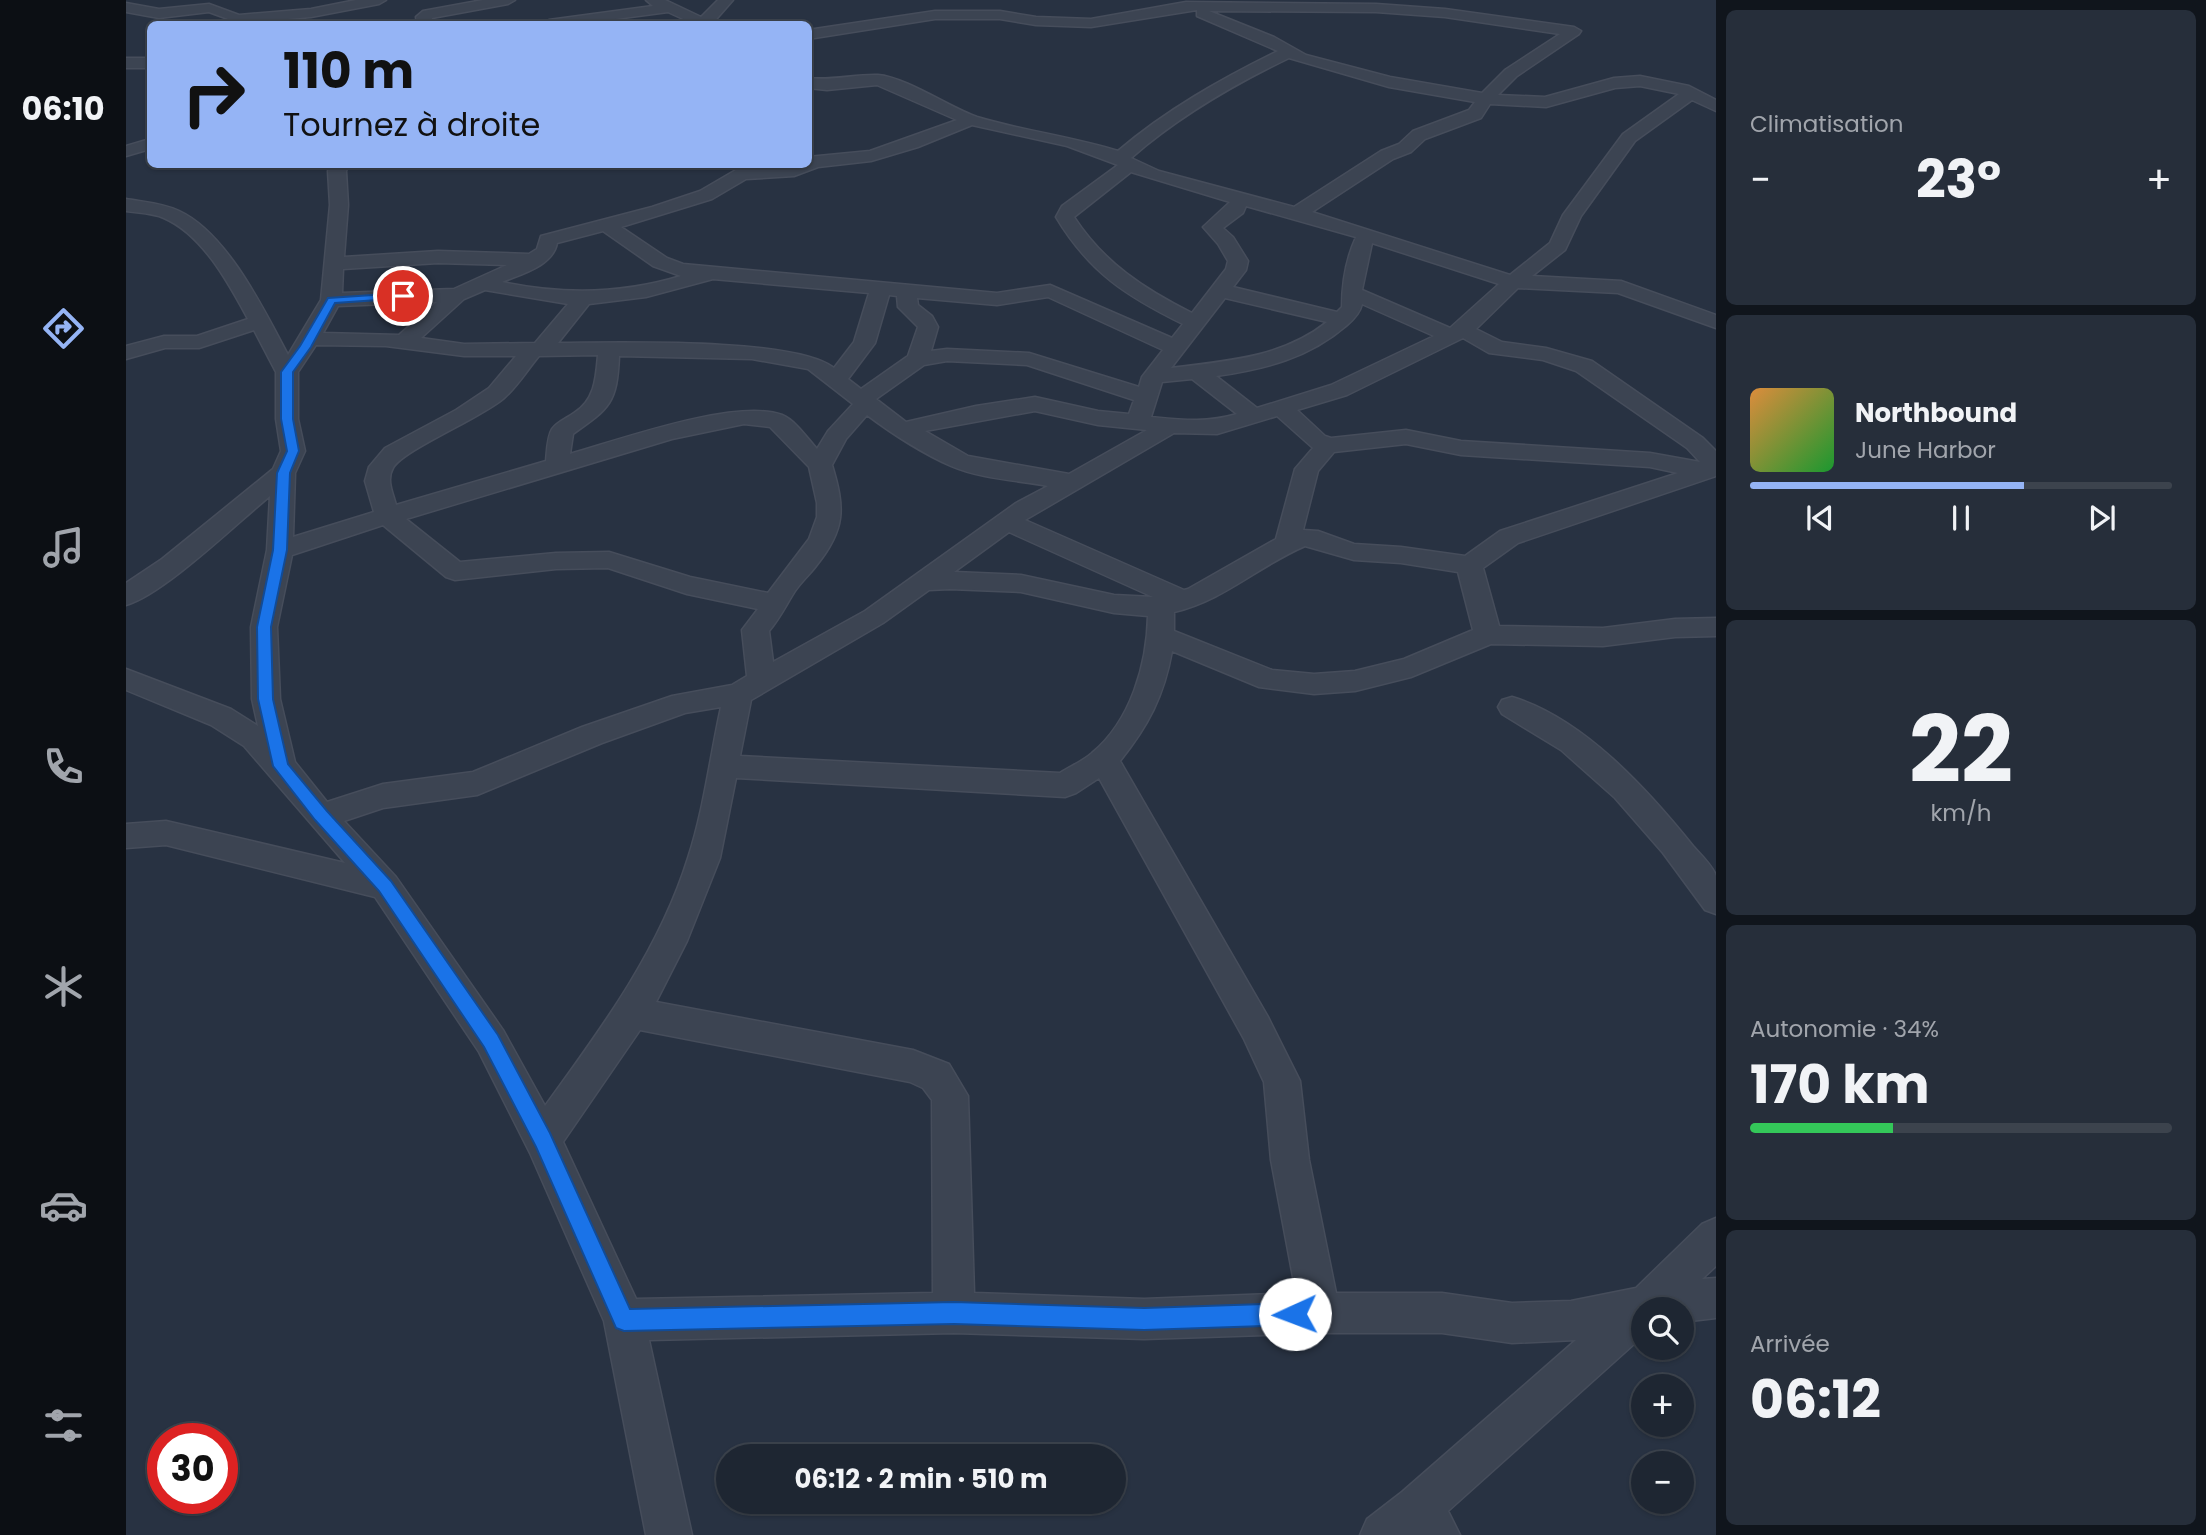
<!DOCTYPE html>
<html lang="fr">
<meta charset="utf-8">
<style>
body{margin:0;font-family:Poppins,sans-serif;background:#262e3a;color:#f1f3f6;height:100vh;display:flex;flex-direction:column;font-size:26px;white-space:nowrap}
*{box-sizing:border-box;margin:0}
p{font-size:23px;color:#a1a5ac}
.icon{flex:none;width:38px;height:38px;fill:none;stroke:currentColor;stroke-width:2;stroke-linecap:round;stroke-linejoin:round}
.map{position:relative;flex:1;overflow:hidden}
.sheet{display:flex;flex-direction:column;gap:10px;padding:10px;background:#10151c;width:490px}
.sheet>*{flex:none}
.top-card{position:absolute;left:21px;top:21px;width:665px;height:147px;border-radius:10px;box-shadow:0 2px 5px #0004,0 0 0 2px #3c434d;background:#95b4f5;color:#111;overflow:hidden}
.fabs{position:absolute;left:1505px;top:1297px;display:grid;gap:14px}
.fabs a{display:grid;place-items:center;width:63px;height:63px;border-radius:50%;background:#1e2632;box-shadow:0 2px 5px #0004,0 0 0 2px #3c434d;font-size:35px}
.speed{position:absolute;left:21px;top:1423px;display:flex;gap:14px;font-size:35px;font-weight:700;text-align:center}
.speed>*{display:grid;place-content:center;width:91px;height:91px;border-radius:50%;background:#1e2632;box-shadow:0 2px 5px #0004,0 0 0 2px #3c434d;line-height:1}
.speed .limit{border:10px solid #d22;background:#fff;color:#111}
.pin{position:absolute;display:grid;place-items:center;width:60px;height:60px;color:#fff;margin:-30px;border:4px solid #fff;border-radius:50%;box-shadow:0 2px 7px #0007}
.me{position:absolute;width:77px;margin:-38px;rotate:268deg;stroke-linejoin:round;filter:drop-shadow(0 0 5px #0008)}
.turn{display:flex;align-items:center;gap:24px;height:147px;padding:0 21px;font-size:32px}
.turn .icon{width:91px;height:91px;stroke-width:2.5}
.turn b{display:block;font-size:49px;line-height:60px}
.big{font-size:52px;font-weight:700;line-height:1.1}
.sheet .tile{flex:1;display:flex;flex-direction:column;justify-content:center;gap:10px;min-width:0;padding:0 24px;border-radius:10px;background:#262e3a}
.sheet .dial{align-items:center;gap:0}
.dial b{font-size:91px;line-height:1}
.song{display:flex;align-items:center;gap:21px}
.cover{width:84px;height:84px;border-radius:10px;background:linear-gradient(135deg,hsl(30 70% 55%),hsl(130 70% 35%))}
.played{height:7px;border-radius:4px;background:linear-gradient(90deg,#95b4f5 65%,#3c434d 65%)}
.keys{display:flex;justify-content:space-around;direction:ltr}
.heat{display:flex;justify-content:space-between;align-items:center;font-size:38px;direction:ltr}
.charge{height:10px;border-radius:5px;background:linear-gradient(90deg,#34c759 34%,#3c434d 0)}
.trip{position:absolute;left:590px;top:1444px;width:410px;height:70px;border-radius:35px;background:#1e2632;box-shadow:0 2px 5px #0004,0 0 0 2px #3c434d;font-weight:700;line-height:70px;text-align:center}
main{display:flex;flex:1;min-height:0}
.tabs{display:flex;flex-direction:column;width:126px;justify-content:space-around;align-items:center;background:#0c0f14;color:#a1a5ac}
.tabs .icon{width:49px;height:49px}
.tabs .current{color:#95b4f5}
.tabs b{font-size:32px;color:#f1f3f6}
.map>svg:first-child{display:block}
.lines{fill:none;stroke-linecap:round;stroke-linejoin:round}
.street-casing{stroke:#464d5b;stroke-width:3}
.street{fill:#3c4452;fill-rule:evenodd}
.route{fill:#1a73e8;stroke:#114b97;stroke-width:2}
</style>
<main>
<nav class="tabs">
<b>06:10</b>
<svg class="icon current" aria-label="directions" viewBox="0 0 24 24"><path d="M12 3l9 9-9 9-9-9zM9 14v-3h6M13 9l2 2-2 2"/></svg>
<svg class="icon" aria-label="music" viewBox="0 0 24 24"><path d="M9 18V5l10-2v13"/><circle cx="6" cy="18" r="3"/><circle cx="16" cy="16" r="3"/></svg>
<svg class="icon" aria-label="phone" viewBox="0 0 24 24"><path d="M5 4h4l2 5-3 2q2 4 5 5l2-3 5 2v4C11 20 4 13 5 4z"/></svg>
<svg class="icon" aria-label="climate" viewBox="0 0 24 24"><path d="M12 3v18M4 7l16 10M4 17L20 7"/></svg>
<svg class="icon" aria-label="car" viewBox="0 0 24 24"><path d="M5 17H2v-5l4-1 3-4h7l3 4 3 1v5h-3M9 17h6M6 11h13"/><circle cx="7" cy="17" r="2"/><circle cx="17" cy="17" r="2"/></svg>
<svg class="icon" aria-label="filters" viewBox="0 0 24 24"><path d="M4 7h16M4 17h16"/><circle cx="9" cy="7" r="2"/><circle cx="15" cy="17" r="2"/></svg>
</nav>
<div class="map">
<svg width="1590" height="1535" viewBox="0 0 1590 1535">
<rect width="100%" height="100%" fill="#283242"/>
<g class="lines">
<g class="street-casing">
<path id="street" d="M230,0H260L253,4L185,17L113,23L83,12L33,18L0,12V3L33,9L83,4L113,15L185,9Z
M357,0H389L382,4L306,18L305,24H291L290,17L297,11Z
M520,0H539L575,17L592,0H607L586,24H568L542,12L452,24H416L423,20L527,6Z
M1060,2L1250,4L1319,9L1448,27L1455,31L1453,34L1391,76L1372,95L1419,97L1488,78L1514,76L1563,86L1590,100V111L1566,100L1509,141L1455,216L1439,250L1406,276L1495,281L1590,315V328L1492,293L1392,288L1350,329L1376,342L1420,348L1466,361L1577,438L1590,451V476L1392,543L1357,568L1373,626L1477,628L1549,619L1590,618V636L1549,637L1477,646L1365,644L1285,677L1229,691L1188,694L1133,687L1046,651C1038,696 1022,726 994,761L1142,1017L1174,1081L1183,1160L1210,1293H1316L1386,1303L1445,1301L1510,1288L1576,1224L1590,1218V1266L1576,1279L1590,1278V1318L1556,1322V1309H1517V1336L1322,1511L1334,1535H1234L1241,1519L1276,1492L1450,1340L1386,1343L1316,1333H1194L1018,1339L828,1333L523,1340L566,1535H520L478,1321L404,1153L353,1052L249,897L40,845L0,848V824L40,821L219,863L118,746L85,725L0,690V669L105,709L132,726L126,699L125,627L141,550L144,496C111,523 37,595 0,605V583L36,559L147,469L155,451L150,419V372L128,330L73,348H39L0,359V346L38,336H71L122,319C103,284 77,235 38,218C26,213 13,213 0,211V199C17,202 36,203 53,211C101,233 138,310 162,355L195,300L204,205L202,171L205,164H223L220,171L222,205L218,257L312,251L403,254L411,249L415,236L526,207L574,191L610,170L682,164V157L744,151L831,120L751,85L701,90L682,88V78C706,81 729,74 752,75C779,77 825,108 851,117C898,131 946,137 992,151C1040,110 1095,79 1152,51L1071,16V10L965,27L910,25L874,19H809L682,39V30L809,11H874L910,17L965,19ZM1083,11L1250,12L1319,17L1434,34L1379,70L1356,93L1264,77L1180,55L1148,37ZM1163,58L1263,87L1349,102L1343,110L1287,131L1273,144L1255,151L1168,207L1033,171L1005,158C1053,116 1107,85 1163,58ZM1514,86L1553,94L1497,134L1437,215L1424,243L1384,275L1186,212L1267,159L1285,152L1299,139L1355,118L1364,104L1420,107L1489,88ZM846,125L941,146L992,165L936,206L930,217C963,272 1000,296 1057,324L1046,338L924,285L871,293L557,264L541,258L495,227L586,199L620,179L668,176L692,167L745,161L792,147ZM1005,172L1104,202L1077,227L1092,244L1102,261L1100,269L1066,313C1018,289 978,263 948,217ZM1120,206L1230,237C1220,259 1216,283 1216,307L1211,312L1107,287L1120,270L1122,261L1107,237L1097,228L1117,213ZM477,231L527,266L555,276C496,294 437,295 376,282C395,274 427,266 431,243ZM1246,243L1373,284L1324,328L1236,290ZM312,263L381,265L328,289L216,293L217,269ZM587,279L743,293L728,342L708,368C667,337 489,343 432,343L463,304L520,297ZM359,290L442,304L409,343L338,344L295,338L338,299ZM763,295L771,296L772,307L792,327L782,356L735,389L722,379L749,343ZM922,297L1037,350L1016,377L1013,387L903,353L821,349L805,351L812,327L806,316L792,305L791,298L871,305ZM1099,298L1201,322C1156,358 1100,361 1045,368ZM311,302L273,335L197,333L212,306ZM1236,304L1308,336L1205,385L1131,408L1090,376C1139,369 1183,358 1221,325C1227,320 1234,313 1236,304ZM1337,338L1363,353L1417,360L1450,371L1561,448L1574,462L1524,453L1335,441L1280,430L1205,438L1199,436L1171,410L1221,395ZM190,345L260,346L338,356H390L363,388L330,410L259,448L243,467L239,481L248,512L167,537L169,473L179,451L172,419V372ZM472,355C470,378 469,400 448,413C441,418 431,422 426,429C421,437 421,452 420,461L270,505C267,493 260,480 267,468C277,450 355,418 378,398C391,387 402,369 413,356ZM493,356L626,359L682,369L727,404L702,431L691,449C682,439 669,420 656,415C610,398 493,440 444,454L447,434C484,408 491,403 493,356ZM821,361L901,365L1008,400L1003,414L972,411L909,397L850,406L780,422L750,399L798,365ZM1066,379L1111,414C1081,423 1056,420 1025,417L1036,382ZM909,411L972,425L1021,430L943,474L842,456L799,431ZM741,415C765,433 798,454 825,466C855,479 891,480 922,486L890,503L739,611L647,662L643,631C654,618 660,605 669,591C675,582 684,574 690,566C720,529 719,508 706,465L720,439ZM1151,416L1187,448L1169,469L1150,539L1062,589L1058,590L899,520L1048,433L1091,434ZM618,424L644,427L683,467L691,503V517L683,539L642,593L564,577L483,552L430,553L334,562L280,519L546,439ZM1280,444L1335,455L1524,467L1552,473L1374,531L1339,556L1275,547L1228,544L1192,531L1177,530L1192,471L1208,452ZM257,525L320,577L329,580L430,569L482,568L561,594L632,609L616,630L621,676L606,685L546,696L456,727L347,772L257,784L201,802L169,762L154,699L151,627L166,555ZM883,532L1027,597L988,595L895,575L828,572ZM1179,546L1228,560L1275,563L1332,572L1347,630L1278,659L1229,671L1188,674L1146,670L1048,631V612C1097,601 1134,565 1179,546ZM824,589L895,592L988,613L1022,616C1021,664 1005,721 966,753C957,761 945,766 934,773L614,756L625,700L757,623L803,590ZM595,707C584,757 578,809 562,858C533,951 475,1029 419,1106L377,1030L270,877L218,821L257,808L351,795L476,743L559,713ZM610,778L939,797L950,793L973,778L1118,1039L1138,1082L1145,1160L1170,1293L1018,1299L848,1293L842,1096L823,1064L787,1050L530,1002L561,941L594,858ZM514,1030L784,1082L797,1088L806,1100L807,1293L510,1299L437,1142Z
M0,58H24V68H0Z
M24,139V149L0,156V146Z
M1386,697C1457,718 1522,790 1567,846C1574,854 1587,866 1590,876C1590,886 1590,903 1590,914L1579,910L1537,853L1489,798L1435,750L1376,714L1372,707L1376,700Z"/>
</g>
<use href="#street" class="street"/>
</g>
<path class="route" d="M277,293L281,294V298L209,303L185,347L167,372V419L173,451L164,473L161,550L145,627L147,699L162,764L201,811L265,881L372,1035L424,1133L504,1309L828,1302L1018,1308L1169,1303L1176,1306L1180,1314L1176,1321L1169,1325L1018,1330L828,1324L498,1331L490,1328L410,1147L358,1047L253,891L189,820L147,766L132,699L131,627L147,550L151,473L161,451L155,419V372L174,346L202,298Z"/>
</svg>
<div class="fabs">
<a><svg class="icon" aria-label="search" viewBox="0 0 24 24"><circle cx="10" cy="10" r="6"/><path d="M15 15l6 6"/></svg></a>
<a>+</a>
<a>−</a>
</div>
<div class="speed"><div class="limit">30</div></div>
<div class="pin" style="left:277px;top:296px;background:#d93025"><svg class="icon" aria-label="arrive" viewBox="0 0 24 24"><path d="M6 21V4h12l-3 4 3 4H6"/></svg></div>
<svg class="me" style="left:1169px;top:1314px" viewBox="-20 -20 40 40"><circle r="19" fill="#fff"/><path d="M0-13L10 11 0 6-10 11z" fill="#1a73e8"/></svg>
<div class="trip">06:12 · 2 min · 510 m</div>
<div class="top-card">
<div class="turn"><svg class="icon" aria-label="right" viewBox="0 0 24 24"><path d="M7 20v-9h11M14 6l5 5-5 5"/></svg><div><b>110 m</b>Tournez à droite</div></div>
</div>
</div>
<section class="sheet">
<div class="tile"><p>Climatisation</p>
<div class="heat"><a>−</a><b class="big">23°</b><a>+</a></div>
</div>
<div class="tile">
<div class="song"><i class="cover"></i><div><b>Northbound</b><p>June Harbor</p></div></div>
<div class="played"></div>
<div class="keys"><svg class="icon" aria-label="previous" viewBox="0 0 24 24"><path d="M18 5L8 12l10 7zM5 5v14"/></svg><svg class="icon" aria-label="pause" viewBox="0 0 24 24"><path d="M8 5v14M16 5v14"/></svg><svg class="icon" aria-label="next" viewBox="0 0 24 24"><path d="M6 5l10 7-10 7zM19 5v14"/></svg></div>
</div>
<div class="tile dial"><b>22</b><p>km/h</p></div>
<div class="tile"><p>Autonomie · 34%</p><b class="big">170 km</b><div class="charge"></div></div>
<div class="tile"><p>Arrivée</p><b class="big">06:12</b></div>
</section>
</main>
